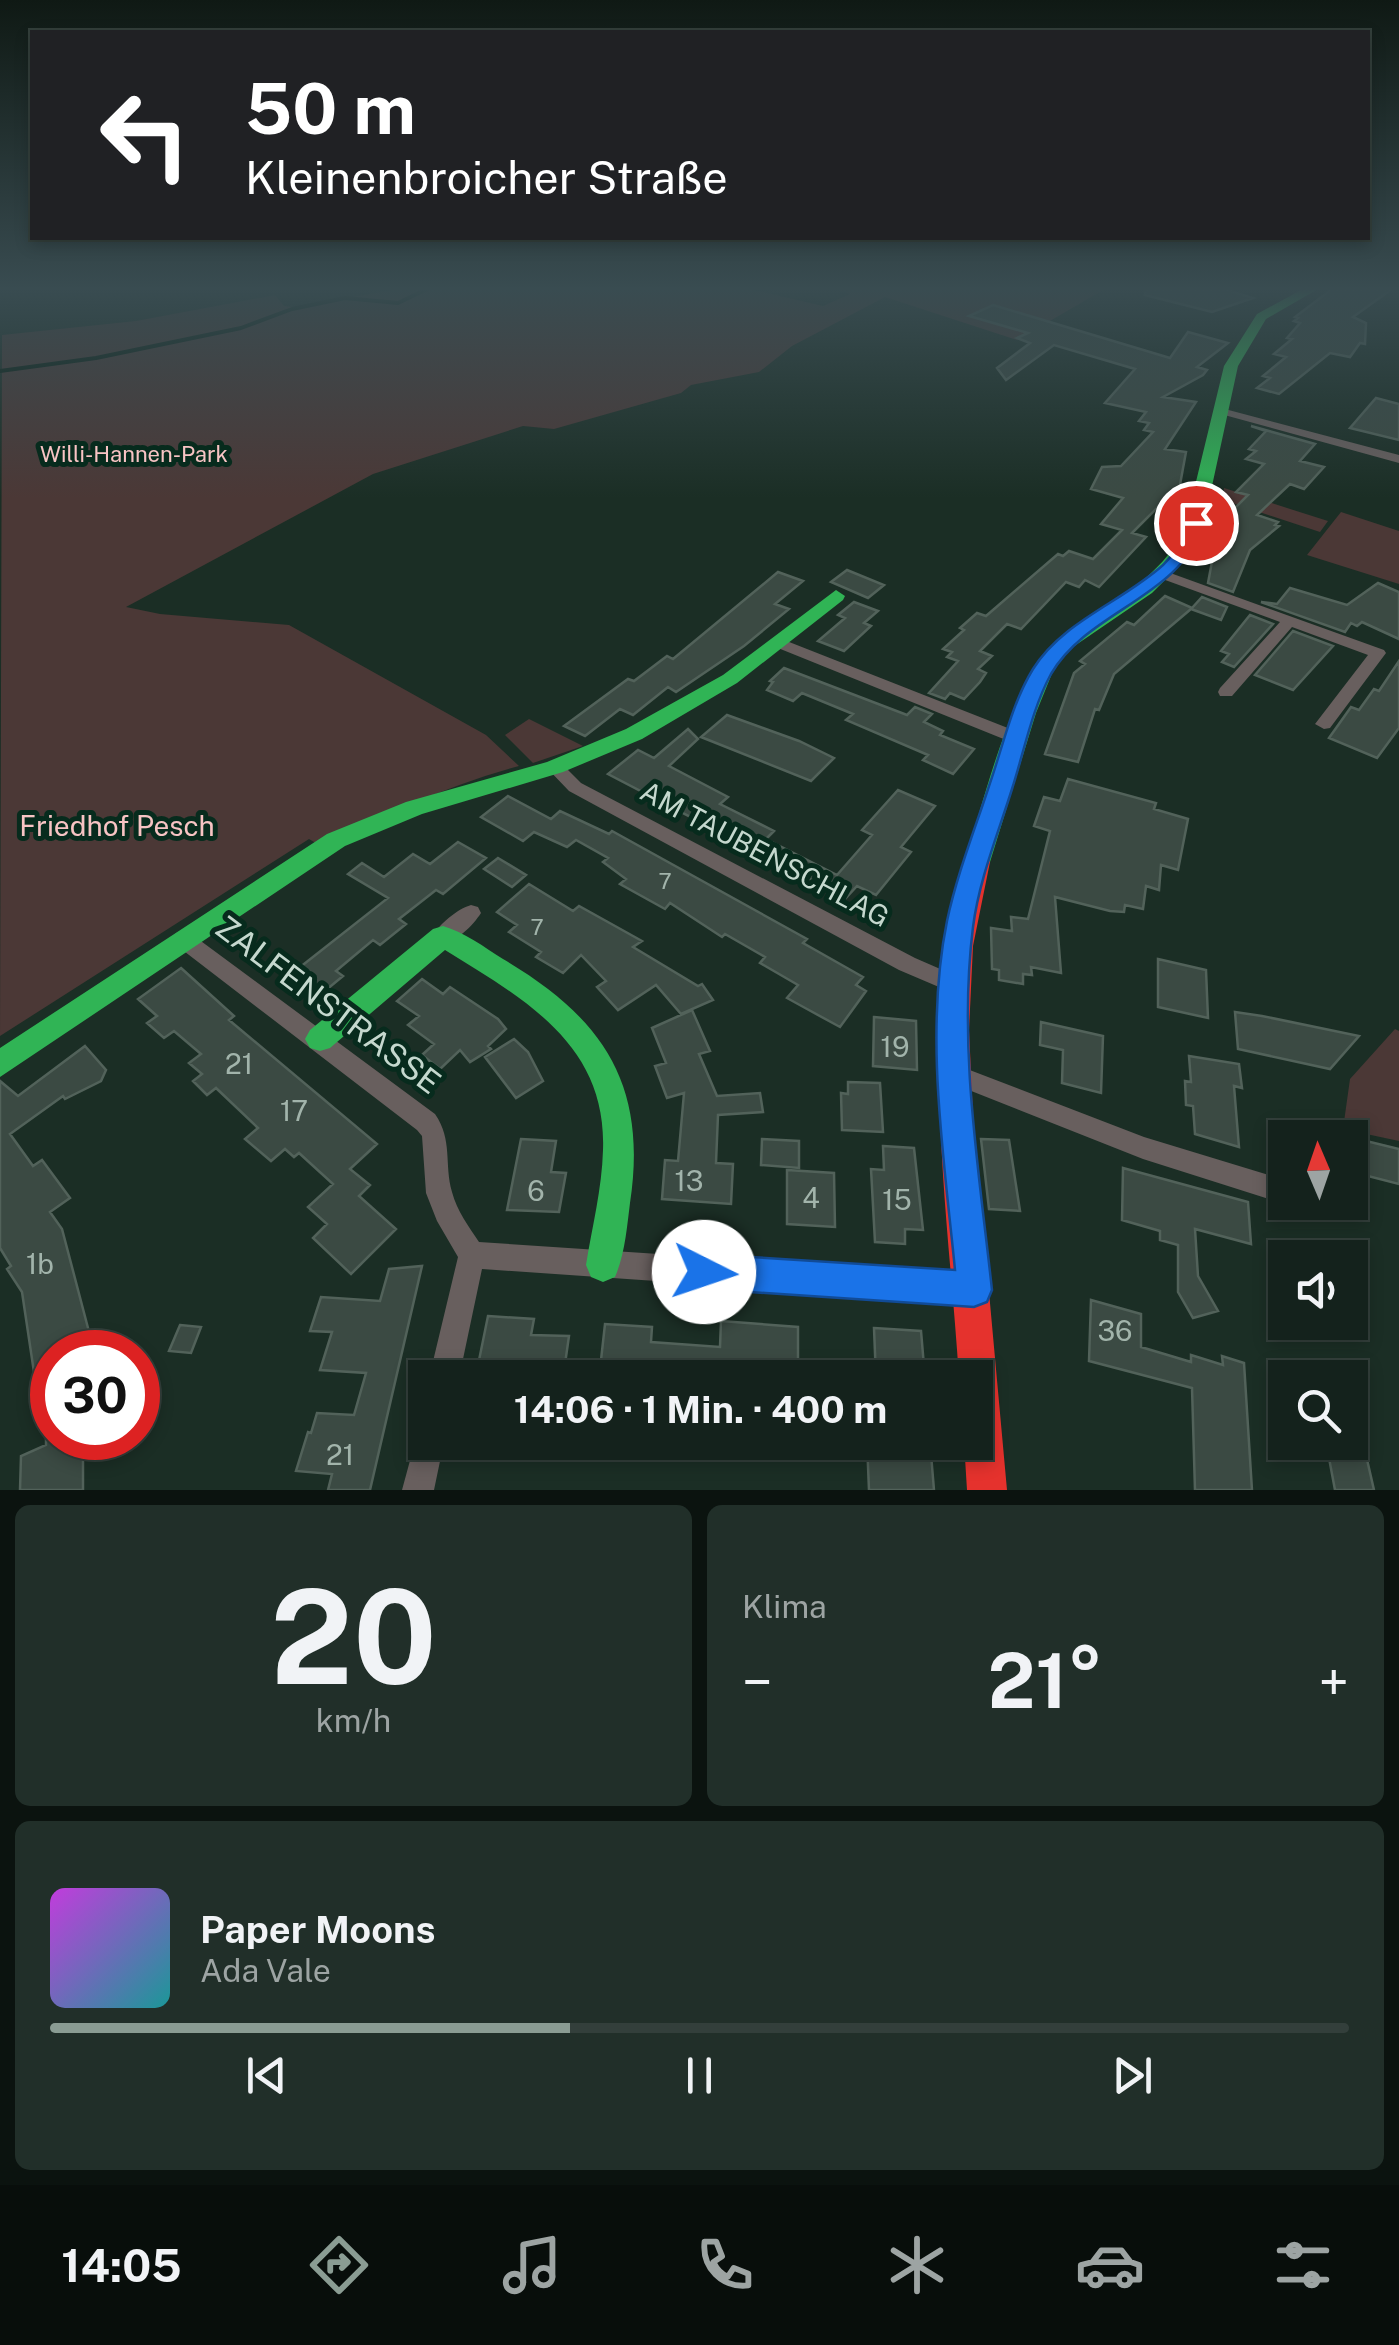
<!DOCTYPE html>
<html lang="de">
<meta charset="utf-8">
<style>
body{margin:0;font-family:"Public Sans",sans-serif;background:#212f29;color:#f1f3f6;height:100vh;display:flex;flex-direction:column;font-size:38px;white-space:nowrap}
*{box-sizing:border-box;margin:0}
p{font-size:32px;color:#9da4a3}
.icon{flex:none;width:55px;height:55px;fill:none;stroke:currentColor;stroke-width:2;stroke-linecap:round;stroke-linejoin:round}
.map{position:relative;height:1490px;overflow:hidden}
.sheet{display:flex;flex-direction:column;gap:15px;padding:15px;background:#0b130f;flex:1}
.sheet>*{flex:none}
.hud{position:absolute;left:30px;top:30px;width:1340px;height:210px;border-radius:0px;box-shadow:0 5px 15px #0003,0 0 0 2px #333f3b;background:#202124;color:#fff;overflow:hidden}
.needle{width:65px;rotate:358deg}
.controls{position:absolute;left:1268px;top:1120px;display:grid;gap:20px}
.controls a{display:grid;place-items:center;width:100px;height:100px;border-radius:0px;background:#14221c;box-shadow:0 5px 15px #0003,0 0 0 2px #333f3b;font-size:50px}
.speed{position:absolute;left:30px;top:1330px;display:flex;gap:20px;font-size:50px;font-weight:700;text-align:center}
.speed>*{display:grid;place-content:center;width:130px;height:130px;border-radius:50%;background:#14221c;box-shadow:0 5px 15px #0003,0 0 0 2px #333f3b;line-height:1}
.speed .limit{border:15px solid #d22;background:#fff;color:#111}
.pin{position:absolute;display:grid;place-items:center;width:85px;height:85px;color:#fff;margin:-42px;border:5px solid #fff;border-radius:50%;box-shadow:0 2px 10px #0007}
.me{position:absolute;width:110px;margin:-55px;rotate:94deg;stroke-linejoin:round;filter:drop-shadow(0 0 8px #0008)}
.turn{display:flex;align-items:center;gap:35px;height:210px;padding:0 50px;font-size:45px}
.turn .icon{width:130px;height:130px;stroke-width:2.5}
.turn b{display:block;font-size:70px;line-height:85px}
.big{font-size:75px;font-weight:700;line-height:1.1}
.sheet .tile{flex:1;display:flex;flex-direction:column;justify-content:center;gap:15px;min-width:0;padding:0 35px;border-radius:15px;background:#212f29}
.sheet .dial{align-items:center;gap:0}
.dial b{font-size:130px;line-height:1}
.song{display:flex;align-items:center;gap:30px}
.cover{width:120px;height:120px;border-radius:15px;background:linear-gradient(135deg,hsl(290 70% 55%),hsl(180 70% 35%))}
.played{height:10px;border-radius:5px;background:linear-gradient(90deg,#8a9c93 40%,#333f3b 40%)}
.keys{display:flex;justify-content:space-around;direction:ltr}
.heat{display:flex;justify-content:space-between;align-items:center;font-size:55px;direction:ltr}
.sheet .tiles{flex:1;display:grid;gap:15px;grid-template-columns:1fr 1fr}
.tile:last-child{grid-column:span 2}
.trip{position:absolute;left:408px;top:1360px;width:585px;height:100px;border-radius:0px;background:#14221c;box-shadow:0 5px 15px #0003,0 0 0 2px #333f3b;font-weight:700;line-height:100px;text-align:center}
.tabs{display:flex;height:160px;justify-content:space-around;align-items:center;background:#080e0b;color:#9da4a3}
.tabs .icon{width:70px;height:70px}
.tabs .current{color:#8a9c93}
.tabs b{font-size:45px;color:#f1f3f6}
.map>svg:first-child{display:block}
.green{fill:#4b3836}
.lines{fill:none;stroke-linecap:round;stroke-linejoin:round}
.stream{stroke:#021a0e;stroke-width:4}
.building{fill:#3b4a43;stroke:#52625a;stroke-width:2.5}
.street{fill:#685f5e;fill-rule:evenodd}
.fast{fill:#30b455;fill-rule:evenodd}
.jam{fill:#e5322d;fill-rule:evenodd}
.route{fill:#1a73e8;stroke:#114b97;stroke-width:2.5}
.labels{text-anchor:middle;stroke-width:10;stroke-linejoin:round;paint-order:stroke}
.far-park-label{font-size:22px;fill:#f8c4c4;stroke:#072b1d}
.number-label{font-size:22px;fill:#a2b4ab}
.park-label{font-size:28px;fill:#f8c4c4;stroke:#072b1d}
.street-label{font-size:28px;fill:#c5d8ce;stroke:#072b1d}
.near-number-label{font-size:28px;fill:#a2b4ab}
.near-street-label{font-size:32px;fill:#c5d8ce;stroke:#072b1d}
</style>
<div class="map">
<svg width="1399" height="1490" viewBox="0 0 1399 1490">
<rect width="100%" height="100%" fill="#1b2e25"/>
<path class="green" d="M399,289H750L823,306L850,294L835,289H1105L1017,340L885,297L792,346L759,372L691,385L681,393L554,429L523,426L373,474L126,607L160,614L289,625L486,735L519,766C449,785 384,815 319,845L309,839L0,1036L2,335L136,321L275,295L284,306L293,307Z
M1224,488L1328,521L1320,532L1223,500Z
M1341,512L1399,531V584L1307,555Z
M529,719L583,746L533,763L505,735Z
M1395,1029L1399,1031V1141L1343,1129L1350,1079Z"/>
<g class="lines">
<path class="stream" d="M0,371L96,358L241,328L292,309L345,298L398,303L427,289"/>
</g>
<path class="building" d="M1146,289H1224L1253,298L1212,312L1145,295Z
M1332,289H1392L1353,317L1366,323L1365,344L1360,343L1350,357L1330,353L1279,394L1257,388L1270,378L1263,376L1286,357L1274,354L1292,339L1287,338L1300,323L1294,321L1298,318L1295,317Z
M993,305L1170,358L1188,332L1228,343L1197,367L1207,370L1203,375L1163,397L1196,402L1165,449L1186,452L1177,501L1170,509L1159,506L1132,533L1146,537L1099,587L1085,580L1079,587L1066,582L1021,629L1007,624L980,651L992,656L978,669L986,673L980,682L964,699L950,693L945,699L929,693L958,661L947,657L952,652L943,649L964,630L960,628L977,613L986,616L1058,554L1063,556L1069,551L1093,559L1122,530L1101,524L1123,498L1091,489L1102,467L1121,466L1153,432L1144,430L1149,423L1139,421L1146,412L1105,403L1135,369L1054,345L1006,380L997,368L1030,343L1017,338L1028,333L969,316Z
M1376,398L1399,404V440L1350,428Z
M1251,426L1315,444L1300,461L1324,467L1304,489L1290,484L1257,515L1278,522L1275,525L1279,526L1250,550L1233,592L1208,583L1219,524L1248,495L1236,492L1264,464L1246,459L1256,451L1249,449L1266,431Z
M847,570L884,585L868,598L831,582Z
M778,572L803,581L775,604L789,609L744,646L676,692L668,687L633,715L620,709L585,736L564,726L628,679L634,681L667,656L673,659Z
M1378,583L1399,592V639L1362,622L1357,626L1351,623L1345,632L1261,602L1277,604L1290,588L1347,605Z
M1165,596L1192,608L1202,597L1227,607L1221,620L1191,609L1114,674L1099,710L1095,709L1078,762L1045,754L1074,673L1085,664L1080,661L1127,622L1134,625Z
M854,602L878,611L864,623L871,626L844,651L818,641L845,618L838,615Z
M1250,615L1273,624L1234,667L1222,662L1229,654L1221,651Z
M1293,631L1333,646L1293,690L1255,675Z
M1399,661V728L1377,758L1329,738L1351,707L1359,710L1374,689L1379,691Z
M784,668L907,715L915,707L932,714L924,722L943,731L940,735L974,749L953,774L923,760L928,755L846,720L853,714L802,693L793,701L767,690L773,682L770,681Z
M727,715L799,741L834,758L811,781L701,737Z
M688,729L698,739L669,766L728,797L720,804L774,831L766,839L837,875L872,835L862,830L898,790L935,806L901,847L911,852L876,895L857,886L846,898L608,774L638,750L654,758Z
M1068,779L1156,803L1154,809L1188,819L1178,870L1161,865L1159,890L1146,886L1143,909L1125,905L1124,912L1110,911L1055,897L1061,973L1031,967L1032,975L1023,974V984L999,980V970L992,969L991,928L1012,931L1011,917L1028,919L1050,831L1034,826L1044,797L1060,801Z
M508,796L551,819L560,811L609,834L612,831L807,939L803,943L863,977L856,985L866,991L840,1027L807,1009L787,998L798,985L760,963L765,957L725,934L722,937L670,903L665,909L620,884L626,879L603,862L608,858L576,840L567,847L534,832L523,841L481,817Z
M458,842L486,858L443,894L436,890L399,919L406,924L380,945L373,940L336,971L343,976L314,1000L285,979L388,898L348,874L362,863L384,877L413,854L430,864Z
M498,858L526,875L512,887L484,869Z
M529,884L573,911L579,906L642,941L633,947L698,986L702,984L713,1000L681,1014L656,985L618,1010L597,987L606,981L581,955L563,973L536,957L541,952L509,932L517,925L497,912Z
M1158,959L1206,970L1208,1018L1158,1007Z
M181,968L234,1016L229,1020L377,1144L350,1169L370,1185L359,1196L396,1229L351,1274L313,1238L327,1224L308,1207L333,1184L299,1153L294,1157L285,1149L271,1161L245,1139L258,1128L216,1088L207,1095L193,1081L202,1074L189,1063L201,1054L174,1031L164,1038L147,1023L157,1016L138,999Z
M422,979L443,994L450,987L498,1019L506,1029L488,1046L491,1049L470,1062L460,1050L440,1069L422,1055L434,1044L408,1025L419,1016L397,1001Z
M692,1010L710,1051L699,1054L717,1096L760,1093L763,1112L718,1115L716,1163L733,1164L731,1204L662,1199L665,1160L678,1161L684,1093L667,1098L655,1066L666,1063L652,1028Z
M1235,1012L1262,1016L1359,1036L1330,1069L1238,1049Z
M874,1017L916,1021L917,1070L873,1066Z
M1041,1022L1103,1036L1101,1093L1062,1083L1063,1050L1040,1045Z
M514,1039L528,1052L543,1081L516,1098L485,1057Z
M85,1046L106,1070L101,1081L65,1099L63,1096L10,1134L33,1166L42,1160L70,1198L50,1212L62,1229L93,1347L83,1352H52V1369L35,1379L22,1292L7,1269L11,1266L0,1248V1081L18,1096Z
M1189,1056L1239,1064L1242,1088L1234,1086L1239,1147L1195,1134L1193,1106L1186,1105L1185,1081L1191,1082Z
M848,1082L880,1083L883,1132L842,1130L841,1093L848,1094Z
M521,1139L556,1141L551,1172L566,1173L559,1212L507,1210Z
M762,1139L799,1141V1168L761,1165Z
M981,1139L1009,1140L1020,1211L989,1209Z
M1358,1139L1399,1149V1184L1364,1175Z
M883,1146L914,1148L923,1230L905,1229V1244L875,1242L871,1169L884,1170Z
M1123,1168L1248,1202L1251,1244L1195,1229L1198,1276L1218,1311L1193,1318L1178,1292V1245L1160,1240V1231L1122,1220Z
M787,1170L834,1173L835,1227L787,1224Z
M422,1266L370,1490H328L332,1474L296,1471L308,1432L311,1433L317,1413L354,1415L366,1373L320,1370L332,1332L310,1331L321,1297L380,1301L389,1269Z
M1091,1300L1141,1314V1347L1191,1362V1355L1223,1365L1222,1356L1244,1363L1252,1490H1195L1192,1388L1089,1361Z
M488,1316L534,1319L531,1335L569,1336L563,1378L476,1375Z
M721,1321L798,1327V1378H760V1369L688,1364L687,1378H599L605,1324L652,1327L651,1342L720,1347Z
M180,1325L201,1327L191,1353L169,1351Z
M874,1328L921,1331L925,1378H876Z
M46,1438H83V1490H20L21,1456L46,1445Z
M867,1442H930L934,1490H869Z
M1326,1442H1363L1374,1490H1335Z"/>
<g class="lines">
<path class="street" d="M1221,408L1399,455V463L1217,413V409Z
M1162,570L1384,650L1386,653L1330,728L1324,729L1315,724L1368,655L1292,627L1232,696H1220L1218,692L1220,688L1280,622L1157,577V571Z
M779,638L1023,734L1026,738L1023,742H1011L773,646L771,643Z
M555,761L561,763L581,783L915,958L961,978L964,984L961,990L953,993L899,970L569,791L546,767Z
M471,905L478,907L481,913C472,927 452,947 436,942L432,936C440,924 457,909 471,905Z
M183,931L190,933L435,1114C453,1140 444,1164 452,1192C457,1211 469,1227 479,1242L971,1275L981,1279L985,1289L981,1299L971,1303L482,1269L459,1378H429L458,1257L437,1221L426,1193L422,1136L417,1130L176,945L172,939L176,933Z
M954,1064L1144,1137L1285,1180V1202H1289L1285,1204L1143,1159L946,1081L942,1074L946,1067Z
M1307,1202H1349L1351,1208L1347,1217L1338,1221L1311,1211Z
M425,1428V1442H444L434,1490H402L418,1431Z"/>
<path class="fast" d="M1303,289H1318L1266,319L1238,366L1204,523L1191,554L1152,593L1070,649L1053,671L1036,713L990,862L986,868H968L964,862C985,799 1009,691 1053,644C1062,635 1074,628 1084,622C1124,594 1169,570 1186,523L1224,366L1257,314Z
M836,590L845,596L843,600L737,683L642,739L563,772L422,814L345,846L0,1077V1048L327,834L406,802L547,762L626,729L723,675Z
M443,926C464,932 484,947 503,959C603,1018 648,1084 630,1203C627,1227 625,1254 615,1277L603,1282L591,1277L586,1265C592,1227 602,1189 603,1150C607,1044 524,999 445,950L330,1048L320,1051L310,1048L305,1039L310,1030L433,929Z"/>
<path class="jam" d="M977,853L986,856L990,862L973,946L969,1030L973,1116L1007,1490H967L964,1442H975V1378H959C948,1207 918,1029 964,862L968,856Z"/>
</g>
<linearGradient id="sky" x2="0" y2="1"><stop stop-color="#0f1914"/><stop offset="0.58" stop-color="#394c51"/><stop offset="1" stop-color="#394c51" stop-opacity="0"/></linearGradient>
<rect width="1399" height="498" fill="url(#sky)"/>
<path class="route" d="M1196,518L1204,523C1181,598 1088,610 1051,674C1032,709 1024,752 1012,789C998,834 979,880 973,927C958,1047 979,1170 992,1290L987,1302L974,1307L704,1289L691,1284L686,1272L691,1259L704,1254L955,1270C944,1157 924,1034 947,921C957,874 975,829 990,783C1003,746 1012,703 1033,669C1063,621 1122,602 1163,565C1177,552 1181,536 1189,520Z"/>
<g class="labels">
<g class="far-park-label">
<text x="134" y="462">Willi-Hannen-Park</text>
</g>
<g class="number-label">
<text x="665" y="889">7</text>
<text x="537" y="935">7</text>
</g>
<g class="park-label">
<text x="117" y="836">Friedhof Pesch</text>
</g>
<g class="street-label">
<text transform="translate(765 854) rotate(28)" y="10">AM TAUBENSCHLAG</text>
</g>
<g class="near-number-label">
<text x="895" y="1057">19</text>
<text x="239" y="1074">21</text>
<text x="294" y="1121">17</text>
<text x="689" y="1191">13</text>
<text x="536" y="1201">6</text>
<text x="811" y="1208">4</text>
<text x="897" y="1210">15</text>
<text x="40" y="1274">1b</text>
<text x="1115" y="1341">36</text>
<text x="340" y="1465">21</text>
</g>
<g class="near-street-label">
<text transform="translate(328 1005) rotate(37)" y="11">ZALFENSTRASSE</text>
</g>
</g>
</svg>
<div class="controls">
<a><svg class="needle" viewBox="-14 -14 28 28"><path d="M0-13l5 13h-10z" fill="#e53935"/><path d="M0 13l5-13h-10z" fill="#9da4a3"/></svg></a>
<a><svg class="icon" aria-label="sound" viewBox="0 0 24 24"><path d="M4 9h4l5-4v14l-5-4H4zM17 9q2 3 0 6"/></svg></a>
<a><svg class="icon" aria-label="search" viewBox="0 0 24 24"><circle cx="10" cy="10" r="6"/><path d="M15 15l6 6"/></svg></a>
</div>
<div class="speed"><div class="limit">30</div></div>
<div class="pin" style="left:1196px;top:523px;background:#d93025"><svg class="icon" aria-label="arrive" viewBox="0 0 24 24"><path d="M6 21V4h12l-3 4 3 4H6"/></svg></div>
<svg class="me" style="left:704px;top:1272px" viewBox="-20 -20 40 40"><circle r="19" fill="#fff"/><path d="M0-13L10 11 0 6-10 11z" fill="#1a73e8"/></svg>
<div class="trip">14:06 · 1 Min. · 400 m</div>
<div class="hud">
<div class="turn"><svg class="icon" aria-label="left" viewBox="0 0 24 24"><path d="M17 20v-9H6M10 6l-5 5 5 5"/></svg><div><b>50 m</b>Kleinenbroicher Straße</div></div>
</div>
</div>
<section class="sheet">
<div class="tiles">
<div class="tile dial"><b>20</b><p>km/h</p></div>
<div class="tile"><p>Klima</p>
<div class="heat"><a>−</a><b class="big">21°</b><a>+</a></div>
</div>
<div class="tile">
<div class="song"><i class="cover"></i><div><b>Paper Moons</b><p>Ada Vale</p></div></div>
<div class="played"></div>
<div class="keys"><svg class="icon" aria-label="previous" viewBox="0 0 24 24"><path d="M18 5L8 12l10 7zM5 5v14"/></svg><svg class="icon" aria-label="pause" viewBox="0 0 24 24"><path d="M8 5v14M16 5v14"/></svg><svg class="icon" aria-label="next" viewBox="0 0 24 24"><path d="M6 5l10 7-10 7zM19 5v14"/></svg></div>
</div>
</div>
</section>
<nav class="tabs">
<b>14:05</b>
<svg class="icon current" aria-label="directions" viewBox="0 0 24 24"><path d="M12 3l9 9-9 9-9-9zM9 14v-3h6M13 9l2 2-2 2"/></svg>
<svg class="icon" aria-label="music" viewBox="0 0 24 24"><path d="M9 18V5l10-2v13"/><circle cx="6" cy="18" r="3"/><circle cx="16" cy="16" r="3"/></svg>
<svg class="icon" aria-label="phone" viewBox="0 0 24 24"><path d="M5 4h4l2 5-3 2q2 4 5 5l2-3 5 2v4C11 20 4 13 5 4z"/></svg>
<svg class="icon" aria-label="climate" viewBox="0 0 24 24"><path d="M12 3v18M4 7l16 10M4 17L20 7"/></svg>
<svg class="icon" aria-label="car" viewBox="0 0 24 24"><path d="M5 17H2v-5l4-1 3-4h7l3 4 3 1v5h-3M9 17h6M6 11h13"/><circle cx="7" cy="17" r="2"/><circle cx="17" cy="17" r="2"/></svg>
<svg class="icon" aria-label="filters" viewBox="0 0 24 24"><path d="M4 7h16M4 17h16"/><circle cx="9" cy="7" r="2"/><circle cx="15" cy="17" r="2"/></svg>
</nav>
